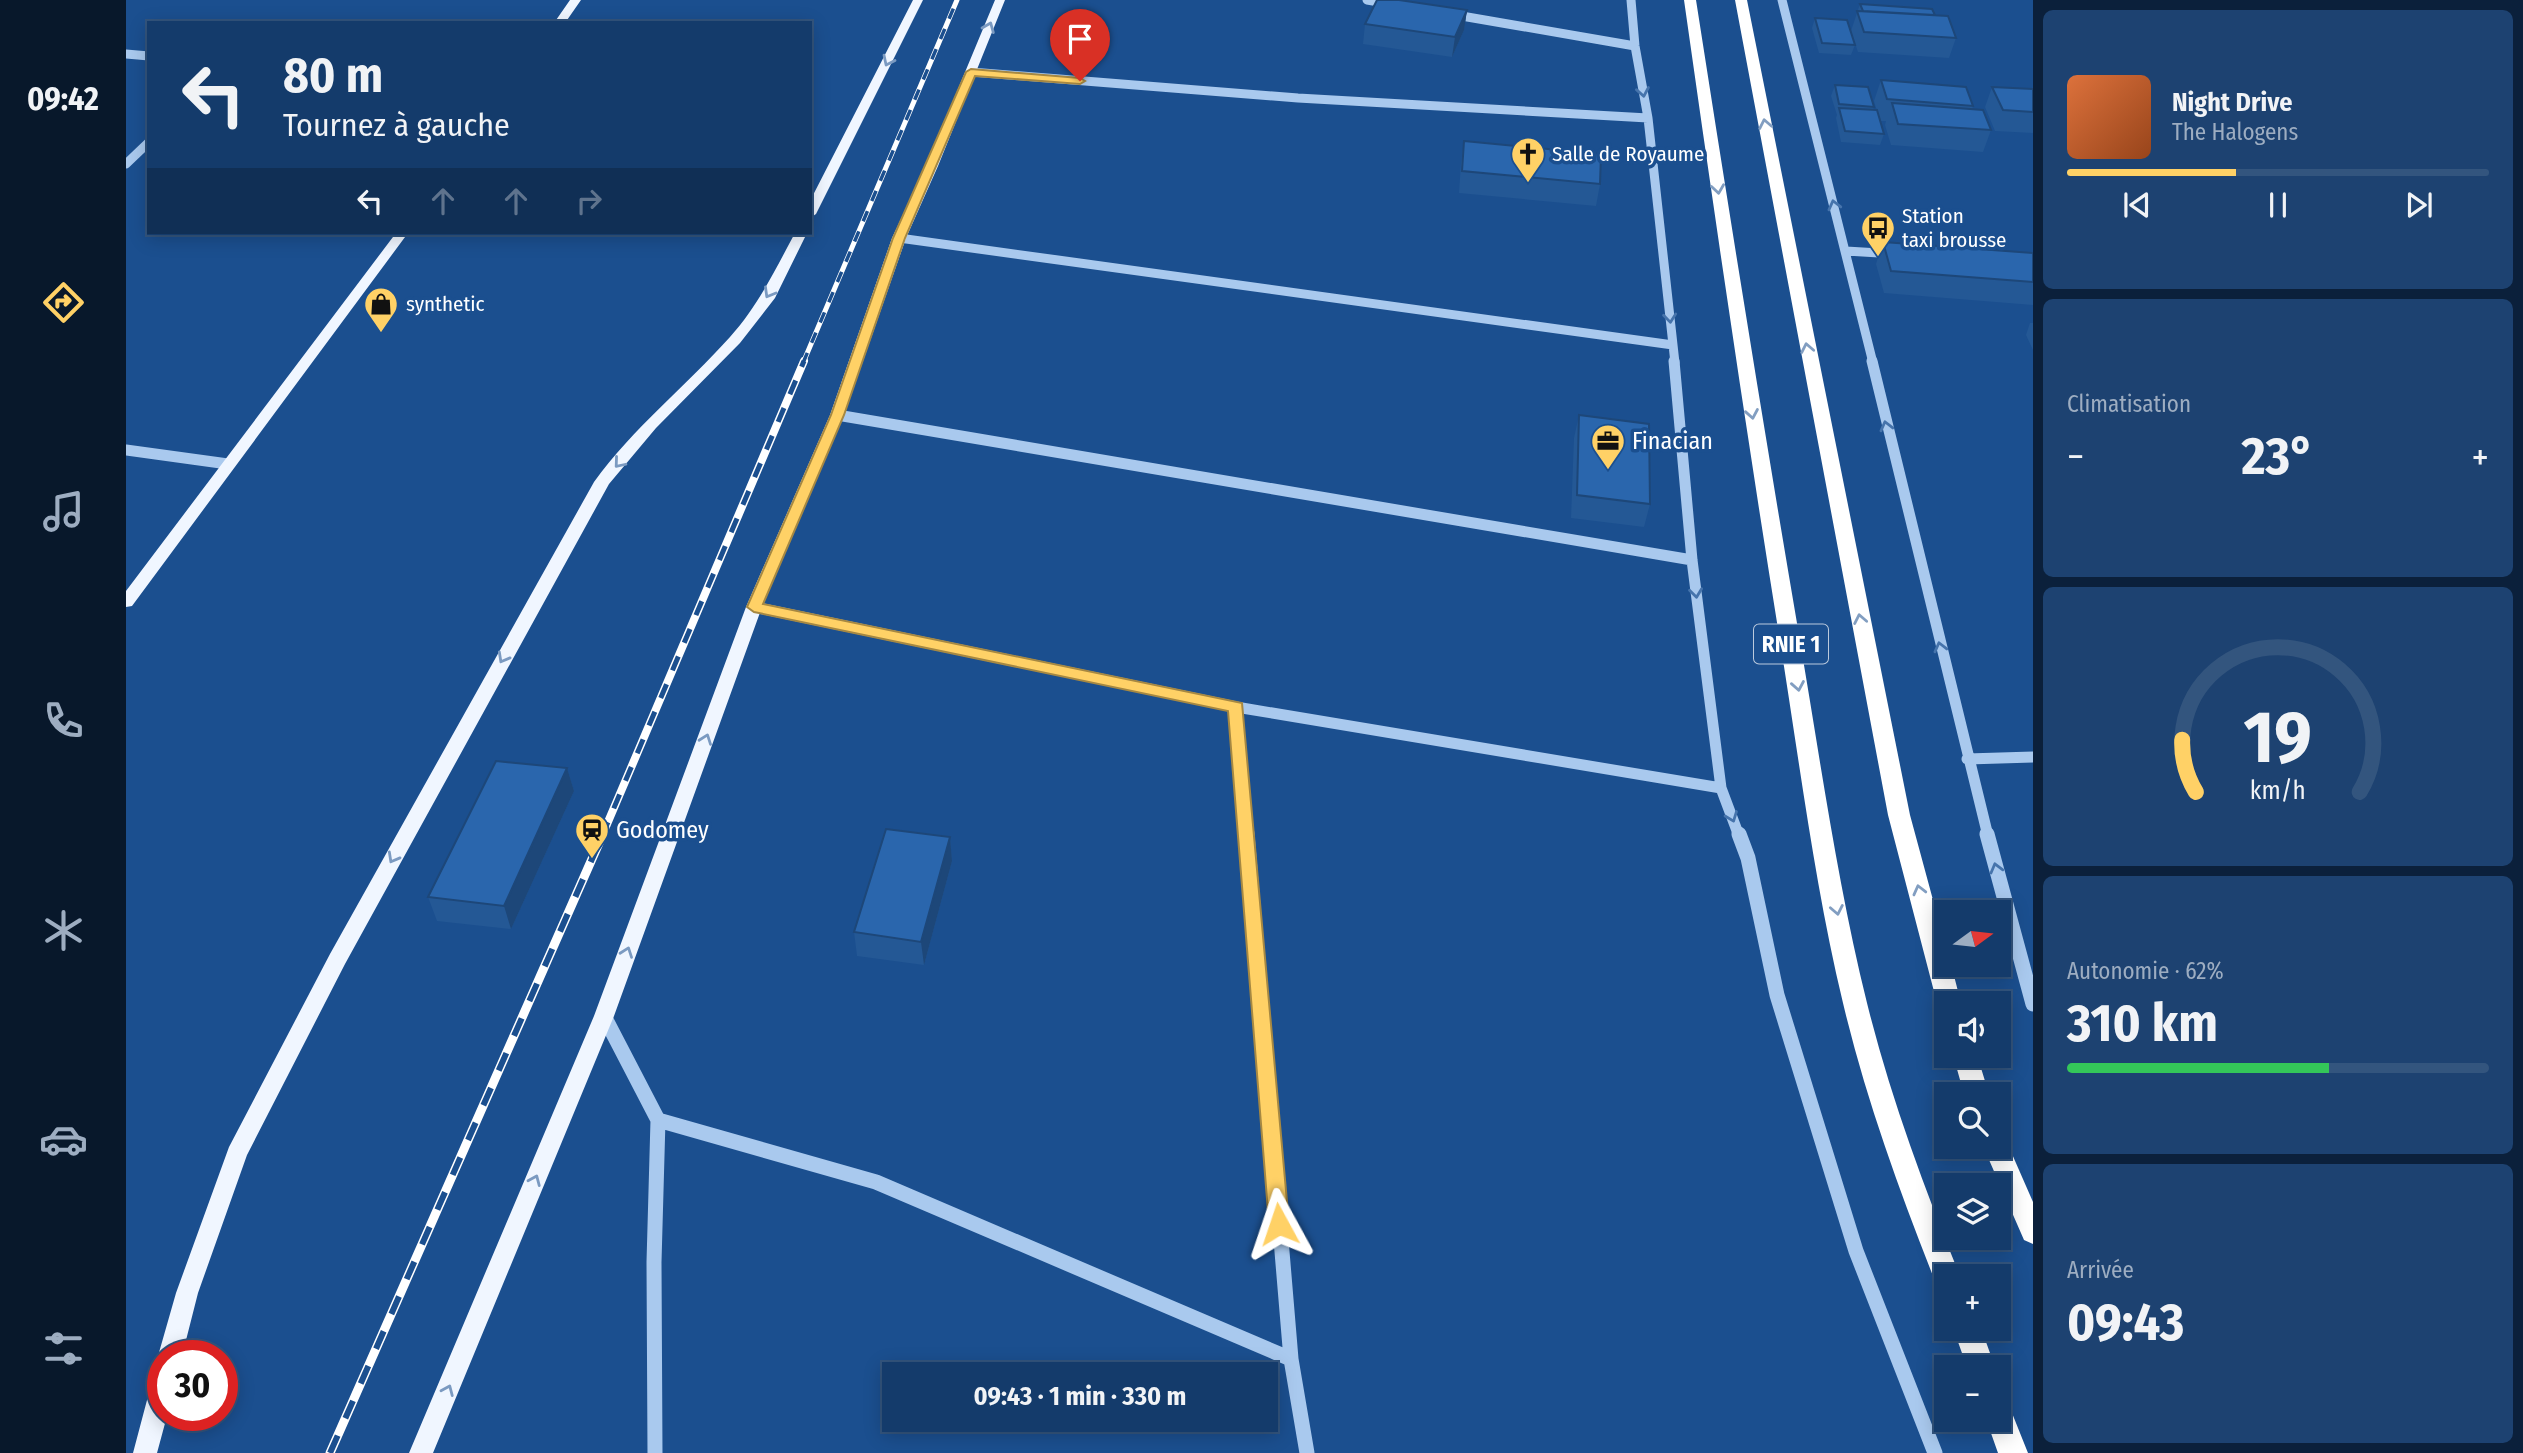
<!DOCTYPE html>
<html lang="fr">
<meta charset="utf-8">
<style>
body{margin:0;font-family:"Fira Sans Condensed",sans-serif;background:#1d4271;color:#f1f3f6;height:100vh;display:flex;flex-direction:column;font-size:26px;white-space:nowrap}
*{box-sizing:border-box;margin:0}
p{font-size:23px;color:#9dadc1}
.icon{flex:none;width:38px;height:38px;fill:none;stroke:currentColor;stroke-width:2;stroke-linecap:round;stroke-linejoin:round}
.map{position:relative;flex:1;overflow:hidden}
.side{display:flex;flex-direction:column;gap:10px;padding:10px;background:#0b203b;width:490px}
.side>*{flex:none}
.banner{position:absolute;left:21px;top:21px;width:665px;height:214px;border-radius:0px;box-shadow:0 4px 18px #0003,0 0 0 2px #33557e;background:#143b6b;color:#f1f3f6;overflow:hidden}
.needle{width:46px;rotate:75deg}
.buttons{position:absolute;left:1808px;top:900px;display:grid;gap:14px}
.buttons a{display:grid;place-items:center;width:77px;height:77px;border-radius:0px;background:#143b6b;box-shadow:0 4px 18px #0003,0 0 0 2px #33557e;font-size:35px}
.speed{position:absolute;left:21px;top:1340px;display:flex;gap:14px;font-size:35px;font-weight:700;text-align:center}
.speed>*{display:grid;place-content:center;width:91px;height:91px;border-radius:50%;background:#143b6b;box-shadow:0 4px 18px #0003,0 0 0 2px #33557e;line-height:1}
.speed .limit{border:10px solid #d22;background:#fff;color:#111}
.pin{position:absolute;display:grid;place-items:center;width:60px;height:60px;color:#fff;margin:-72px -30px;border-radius:50% 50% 50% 0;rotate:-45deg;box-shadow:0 0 7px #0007}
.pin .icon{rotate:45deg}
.me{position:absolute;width:77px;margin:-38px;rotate:355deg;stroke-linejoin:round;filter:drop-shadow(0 0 5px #0008)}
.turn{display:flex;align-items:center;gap:24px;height:147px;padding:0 21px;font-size:32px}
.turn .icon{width:91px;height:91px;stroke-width:2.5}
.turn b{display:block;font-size:49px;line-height:60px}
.lanes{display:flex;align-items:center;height:66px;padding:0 21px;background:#0003;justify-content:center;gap:35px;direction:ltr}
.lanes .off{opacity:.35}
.big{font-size:52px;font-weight:700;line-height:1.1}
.side .widget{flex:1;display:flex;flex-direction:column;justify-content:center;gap:10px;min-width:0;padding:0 24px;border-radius:10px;background:#1d4271}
.side .dial{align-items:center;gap:0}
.dial svg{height:182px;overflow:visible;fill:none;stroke:#33557e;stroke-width:7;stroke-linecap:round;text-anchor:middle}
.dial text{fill:#f1f3f6;stroke:none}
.song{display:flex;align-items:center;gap:21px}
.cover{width:84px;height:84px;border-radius:10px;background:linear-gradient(135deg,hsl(20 70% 55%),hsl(20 70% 35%))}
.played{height:7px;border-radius:4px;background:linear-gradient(90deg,#ffd166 40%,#33557e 40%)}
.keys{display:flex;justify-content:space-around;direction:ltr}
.heat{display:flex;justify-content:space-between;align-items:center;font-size:38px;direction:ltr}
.charge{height:10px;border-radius:5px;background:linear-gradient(90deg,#34c759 62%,#33557e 0)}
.trip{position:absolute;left:756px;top:1362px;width:396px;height:70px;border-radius:0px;background:#143b6b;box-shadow:0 4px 18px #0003,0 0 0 2px #33557e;font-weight:700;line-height:70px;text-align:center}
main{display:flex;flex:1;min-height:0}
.tab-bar{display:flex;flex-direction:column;width:126px;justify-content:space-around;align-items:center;background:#08182b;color:#9dadc1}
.tab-bar .icon{width:49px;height:49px}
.tab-bar .selected{color:#ffd166}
.tab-bar b{font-size:32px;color:#f1f3f6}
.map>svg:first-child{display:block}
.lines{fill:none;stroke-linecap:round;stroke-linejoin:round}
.minor-far2{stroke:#a9c9ee;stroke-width:9}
.minor-far1{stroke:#a9c9ee;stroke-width:11}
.minor{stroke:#a9c9ee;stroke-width:15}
.major{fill:#f0f6ff;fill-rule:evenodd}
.highway{fill:#fff;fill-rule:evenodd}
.rail-far2-casing{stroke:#fff;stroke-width:5}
.rail-far1-casing{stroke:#fff;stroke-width:8}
.rail-casing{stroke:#fff;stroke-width:9}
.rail-far2{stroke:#1b4f8f;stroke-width:3.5;stroke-dasharray:11;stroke-linecap:butt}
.rail-far1{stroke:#1b4f8f;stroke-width:5;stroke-dasharray:15;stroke-linecap:butt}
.rail{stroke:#1b4f8f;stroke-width:6;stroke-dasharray:19;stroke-linecap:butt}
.wall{fill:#245895}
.shaded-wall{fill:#1d4779}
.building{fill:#2a66ad;stroke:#1d4779;stroke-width:2}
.oneway{stroke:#7b9ac1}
.oneway2{stroke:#4674ac}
.oneway3{stroke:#829ec1}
.route{fill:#ffd166;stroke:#a68842;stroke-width:2}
.labels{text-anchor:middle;stroke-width:7;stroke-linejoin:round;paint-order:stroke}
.far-poi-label{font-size:21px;fill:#fff;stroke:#1b4f8f;text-anchor:start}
.shield{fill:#1b4f8f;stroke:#bbcadd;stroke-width:2}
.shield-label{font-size:23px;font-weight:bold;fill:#fff}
.poi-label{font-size:24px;fill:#fff;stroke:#1b4f8f;text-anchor:start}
</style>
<main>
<nav class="tab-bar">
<b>09:42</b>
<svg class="icon selected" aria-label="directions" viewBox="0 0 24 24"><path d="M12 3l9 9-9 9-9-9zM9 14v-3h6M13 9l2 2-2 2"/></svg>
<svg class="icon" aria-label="music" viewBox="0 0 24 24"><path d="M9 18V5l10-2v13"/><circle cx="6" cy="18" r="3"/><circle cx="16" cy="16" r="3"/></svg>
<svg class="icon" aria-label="phone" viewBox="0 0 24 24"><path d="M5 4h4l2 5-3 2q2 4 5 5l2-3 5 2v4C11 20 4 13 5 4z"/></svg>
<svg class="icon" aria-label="climate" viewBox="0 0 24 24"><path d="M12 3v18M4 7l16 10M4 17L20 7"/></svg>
<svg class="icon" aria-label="car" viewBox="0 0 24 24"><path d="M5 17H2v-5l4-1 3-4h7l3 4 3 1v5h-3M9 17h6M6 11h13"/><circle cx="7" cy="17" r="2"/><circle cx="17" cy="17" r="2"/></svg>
<svg class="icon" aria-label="filters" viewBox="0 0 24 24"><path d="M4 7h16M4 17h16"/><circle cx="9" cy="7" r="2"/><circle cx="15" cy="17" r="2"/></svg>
</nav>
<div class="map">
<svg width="1907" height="1453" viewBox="0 0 1907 1453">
<rect width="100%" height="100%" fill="#1b4f8f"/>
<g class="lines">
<path class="minor-far2" d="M1241,0L1265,4
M1505,0L1509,46L1522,118L1549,363
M1656,0L1747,363
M1324,14L1509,46
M0,54L23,56
M845,72L1172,98L1522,118
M0,164L23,142
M773,238L1547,345
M1720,251L1770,254"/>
<path class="minor-far1" d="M1548,361L1566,560L1595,788L1613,836
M1746,361L1862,836
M711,415L1566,560
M0,450L102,464
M628,607L1110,707L1595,788
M1110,707L1121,836
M1841,759L1907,757"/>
<path class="minor" d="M1121,834L1165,1359L1181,1453
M1613,834L1622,858L1651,995L1730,1251L1809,1453
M1861,834L1907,1004
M478,1016L532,1120L528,1262L529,1453
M532,1120L750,1182L1165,1359"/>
<path class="major" d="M444,0H455L439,23H428Z
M787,0H797L690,214L684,218V201Z
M869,0H879L812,166L780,238L718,415L636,607L488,1016L307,1453H283L468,1016L620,607L704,415L766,238L800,166Z
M270,233H282L6,606L0,607V591Z
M669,233H681L649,298L614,343L530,428L483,484L219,964L121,1155L72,1293L56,1356H37L36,1364L32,1356L50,1293L103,1147L204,954L468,482C507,428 560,386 604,337C632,306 649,270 669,233Z
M37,1374V1416H41L31,1453H7L25,1385L29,1377Z"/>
<path class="highway" d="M1558,0H1570C1603,212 1637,424 1673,635C1694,758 1711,882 1741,1003C1764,1096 1798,1187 1834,1276H1820V1288L1811,1285L1807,1276C1772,1187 1739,1096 1717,1003C1688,882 1673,758 1653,635C1619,424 1588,212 1558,0Z
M1609,0H1621L1784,815L1820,948V964H1825L1835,1003H1820V1012L1814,1010L1811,1003L1762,815Z
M1827,1055H1851L1863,1094H1838Z
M1872,1136L1879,1138L1907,1202V1244L1898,1240L1857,1146H1872Z
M1827,1328H1855L1869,1367H1841Z
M1872,1399L1882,1403L1902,1453H1872L1860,1419H1872Z"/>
<g class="rail-far2-casing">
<path id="rail-far2" d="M677,363L831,0"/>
</g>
<g class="rail-far1-casing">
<path id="rail-far1" d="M476,836L678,361"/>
</g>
<g class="rail-casing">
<path id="rail" d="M204,1453L477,834"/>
</g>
<use href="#rail-far2" class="rail-far2"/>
<use href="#rail-far1" class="rail-far1"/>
<use href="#rail" class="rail"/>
</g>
<path class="wall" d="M1734,4L1809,15L1830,38L1823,58L1732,52L1725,31Z
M1341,10L1338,30L1326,57L1237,44L1239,24Z
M1689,18L1729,45L1725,55L1693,53L1686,28Z
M1755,80L1847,106L1846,110L1865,130L1857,152L1765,145L1759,125L1760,121H1754L1748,101Z
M1709,85L1748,107L1747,110L1758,134L1754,145L1715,142L1710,118L1711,115L1705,96Z
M1866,87L1907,89V133L1869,131L1859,107Z
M1338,141L1474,184L1470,206L1333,193L1335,163Z
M1757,242L1907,253V305L1758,293L1750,264Z
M1904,323H1907V350L1900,335Z
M1453,415L1524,504L1518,527L1445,518L1448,438Z
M441,768L448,791L385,929L311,921L302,897Z
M824,837L826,861L798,965L731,956L728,932Z"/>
<path class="shaded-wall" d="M1341,10L1338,30L1326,57L1329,37Z
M441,768L448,791L385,929L378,906Z
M824,837L826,861L798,965L795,942Z"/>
<path class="building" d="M1251,0H1273L1341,10L1329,37L1239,24Z
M1734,4L1806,9L1809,15L1737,11Z
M1731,11L1822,16L1830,38L1738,32Z
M1689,18L1721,20L1729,45L1696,43Z
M1755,80L1840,87L1847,106L1761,99Z
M1709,85L1742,87L1748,107L1713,104Z
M1866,87L1907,89V112L1877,110Z
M1766,103L1857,110L1865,130L1772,124Z
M1713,108L1751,110L1758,134L1719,131Z
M1338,141L1475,154L1474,184L1336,171Z
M1757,242L1907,253V282L1765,271Z
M1453,415L1523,424L1524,504L1451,495Z
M370,761L441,768L378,906L302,897Z
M760,829L824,837L795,942L728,932Z"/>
<defs><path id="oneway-chevron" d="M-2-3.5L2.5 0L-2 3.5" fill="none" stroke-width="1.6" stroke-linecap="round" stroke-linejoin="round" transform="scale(1.75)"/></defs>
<g class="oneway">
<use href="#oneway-chevron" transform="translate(863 27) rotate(-68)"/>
<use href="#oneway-chevron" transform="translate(762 61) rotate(116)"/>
<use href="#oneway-chevron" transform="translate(643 293) rotate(120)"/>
<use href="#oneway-chevron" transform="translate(493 463) rotate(130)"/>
<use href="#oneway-chevron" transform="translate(377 658) rotate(119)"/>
<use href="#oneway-chevron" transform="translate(580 739) rotate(-70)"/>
<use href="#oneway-chevron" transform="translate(267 858) rotate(119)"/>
<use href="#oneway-chevron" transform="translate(501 952) rotate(-70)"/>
<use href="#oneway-chevron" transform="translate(409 1180) rotate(-67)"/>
<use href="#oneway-chevron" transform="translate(322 1390) rotate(-67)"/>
</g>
<g class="oneway2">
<use href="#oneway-chevron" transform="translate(1517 92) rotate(80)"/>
<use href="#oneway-chevron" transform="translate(1708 205) rotate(-104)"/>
<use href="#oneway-chevron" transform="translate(1544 318) rotate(84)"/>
<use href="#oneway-chevron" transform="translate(1760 426) rotate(-104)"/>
<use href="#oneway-chevron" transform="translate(1570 593) rotate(83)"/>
<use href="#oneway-chevron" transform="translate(1814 647) rotate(-104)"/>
<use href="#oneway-chevron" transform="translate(1606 817) rotate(69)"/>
<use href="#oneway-chevron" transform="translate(1870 868) rotate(-105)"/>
</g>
<g class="oneway3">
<use href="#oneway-chevron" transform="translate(1639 124) rotate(-101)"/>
<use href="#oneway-chevron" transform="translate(1592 189) rotate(82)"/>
<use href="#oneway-chevron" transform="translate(1681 348) rotate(-101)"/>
<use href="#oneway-chevron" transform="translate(1626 414) rotate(80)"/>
<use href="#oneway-chevron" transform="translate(1734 619) rotate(-101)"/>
<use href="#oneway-chevron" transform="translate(1672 686) rotate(80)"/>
<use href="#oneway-chevron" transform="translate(1793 890) rotate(-104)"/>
<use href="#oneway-chevron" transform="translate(1711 910) rotate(79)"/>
</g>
<path class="route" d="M845,69L954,78L959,81L954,84L849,76L779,238L718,415L637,604L1116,703L1163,1224L1161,1230L1153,1233L1146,1230L1143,1224L1102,711L628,612L621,607L705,415L767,238L840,72Z"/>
<defs>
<g id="church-pin" transform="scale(1.75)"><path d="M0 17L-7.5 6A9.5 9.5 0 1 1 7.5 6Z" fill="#ffd166" stroke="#1b4f8f"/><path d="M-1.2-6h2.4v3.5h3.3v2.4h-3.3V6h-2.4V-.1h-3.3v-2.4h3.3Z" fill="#111"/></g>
<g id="bus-pin" transform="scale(1.75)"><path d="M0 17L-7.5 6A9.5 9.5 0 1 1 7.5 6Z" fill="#ffd166" stroke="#1b4f8f"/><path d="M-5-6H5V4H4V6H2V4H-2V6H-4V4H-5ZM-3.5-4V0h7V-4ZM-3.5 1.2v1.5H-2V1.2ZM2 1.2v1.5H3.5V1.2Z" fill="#111"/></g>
<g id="shop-pin" transform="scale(1.75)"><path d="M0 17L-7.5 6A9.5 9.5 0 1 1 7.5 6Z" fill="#ffd166" stroke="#1b4f8f"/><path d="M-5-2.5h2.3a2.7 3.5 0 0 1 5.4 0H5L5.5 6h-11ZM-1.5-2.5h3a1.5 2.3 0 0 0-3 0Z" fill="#111"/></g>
<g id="office-pin" transform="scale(1.75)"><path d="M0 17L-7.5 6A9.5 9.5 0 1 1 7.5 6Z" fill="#ffd166" stroke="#1b4f8f"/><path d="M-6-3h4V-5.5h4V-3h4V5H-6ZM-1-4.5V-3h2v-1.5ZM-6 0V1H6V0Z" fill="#111"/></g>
<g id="station-pin" transform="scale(1.75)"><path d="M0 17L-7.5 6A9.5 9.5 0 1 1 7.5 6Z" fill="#ffd166" stroke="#1b4f8f"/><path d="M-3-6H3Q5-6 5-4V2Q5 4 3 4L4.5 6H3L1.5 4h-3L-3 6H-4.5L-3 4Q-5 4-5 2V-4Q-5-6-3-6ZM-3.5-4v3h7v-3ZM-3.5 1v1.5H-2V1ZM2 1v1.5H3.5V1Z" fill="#111"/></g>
</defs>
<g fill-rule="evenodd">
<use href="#church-pin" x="1402" y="154"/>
<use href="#bus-pin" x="1752" y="228"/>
<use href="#shop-pin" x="255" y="304"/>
<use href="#office-pin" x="1482" y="441"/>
<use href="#station-pin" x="466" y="830"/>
</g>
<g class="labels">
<g class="far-poi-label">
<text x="1426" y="161">Salle de Royaume</text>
<text x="1776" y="223">Station<tspan x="1776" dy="24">taxi brousse</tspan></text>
<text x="280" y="311">synthetic</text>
</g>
<rect class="shield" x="1628" y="624.5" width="74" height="39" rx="5"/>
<g class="shield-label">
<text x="1665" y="652">RNIE 1</text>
</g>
<g class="poi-label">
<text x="1506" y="449">Finacian</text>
<text x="490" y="838">Godomey</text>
</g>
</g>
</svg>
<div class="buttons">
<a><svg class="needle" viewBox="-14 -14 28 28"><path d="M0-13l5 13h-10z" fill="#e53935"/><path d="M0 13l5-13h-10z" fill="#9dadc1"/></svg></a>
<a><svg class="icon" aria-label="sound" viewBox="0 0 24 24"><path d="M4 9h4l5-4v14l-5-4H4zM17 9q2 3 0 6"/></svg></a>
<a><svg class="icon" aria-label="search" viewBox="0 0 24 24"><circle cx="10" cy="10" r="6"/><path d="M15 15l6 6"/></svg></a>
<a><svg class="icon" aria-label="layers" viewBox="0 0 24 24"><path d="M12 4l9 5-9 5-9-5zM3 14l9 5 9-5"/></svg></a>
<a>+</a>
<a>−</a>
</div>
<div class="speed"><div class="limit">30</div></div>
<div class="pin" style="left:954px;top:81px;background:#d93025"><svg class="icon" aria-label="arrive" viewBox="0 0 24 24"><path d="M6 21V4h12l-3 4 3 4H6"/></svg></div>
<svg class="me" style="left:1153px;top:1224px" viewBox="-20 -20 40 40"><path d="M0-17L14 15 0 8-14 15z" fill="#ffd166" stroke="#fff" stroke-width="4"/></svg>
<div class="trip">09:43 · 1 min · 330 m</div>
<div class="banner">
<div class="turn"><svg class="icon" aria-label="left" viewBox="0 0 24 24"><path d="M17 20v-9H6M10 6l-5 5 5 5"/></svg><div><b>80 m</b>Tournez à gauche</div></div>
<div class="lanes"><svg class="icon" aria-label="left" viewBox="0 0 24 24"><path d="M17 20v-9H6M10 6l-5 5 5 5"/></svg><svg class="icon off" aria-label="ahead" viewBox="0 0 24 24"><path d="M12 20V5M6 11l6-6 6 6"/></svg><svg class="icon off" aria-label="ahead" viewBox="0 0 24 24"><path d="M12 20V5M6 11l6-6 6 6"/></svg><svg class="icon off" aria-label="right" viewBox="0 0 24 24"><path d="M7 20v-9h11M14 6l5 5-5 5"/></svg></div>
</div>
</div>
<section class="side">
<div class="widget">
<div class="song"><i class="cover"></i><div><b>Night Drive</b><p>The Halogens</p></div></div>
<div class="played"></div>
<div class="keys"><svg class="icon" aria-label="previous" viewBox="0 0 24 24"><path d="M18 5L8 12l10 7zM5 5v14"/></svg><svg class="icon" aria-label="pause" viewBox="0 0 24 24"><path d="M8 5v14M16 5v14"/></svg><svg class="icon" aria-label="next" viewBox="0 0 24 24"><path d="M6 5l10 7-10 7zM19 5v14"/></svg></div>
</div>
<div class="widget"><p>Climatisation</p>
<div class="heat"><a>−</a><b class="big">23°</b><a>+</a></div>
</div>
<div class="widget dial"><svg viewBox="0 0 100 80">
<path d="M14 69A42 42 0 1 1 86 69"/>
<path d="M14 69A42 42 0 0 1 8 46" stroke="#ffd166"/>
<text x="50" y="56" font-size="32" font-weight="700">19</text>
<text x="50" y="72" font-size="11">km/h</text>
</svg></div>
<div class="widget"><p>Autonomie · 62%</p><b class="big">310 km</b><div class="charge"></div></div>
<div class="widget"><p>Arrivée</p><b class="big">09:43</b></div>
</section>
</main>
